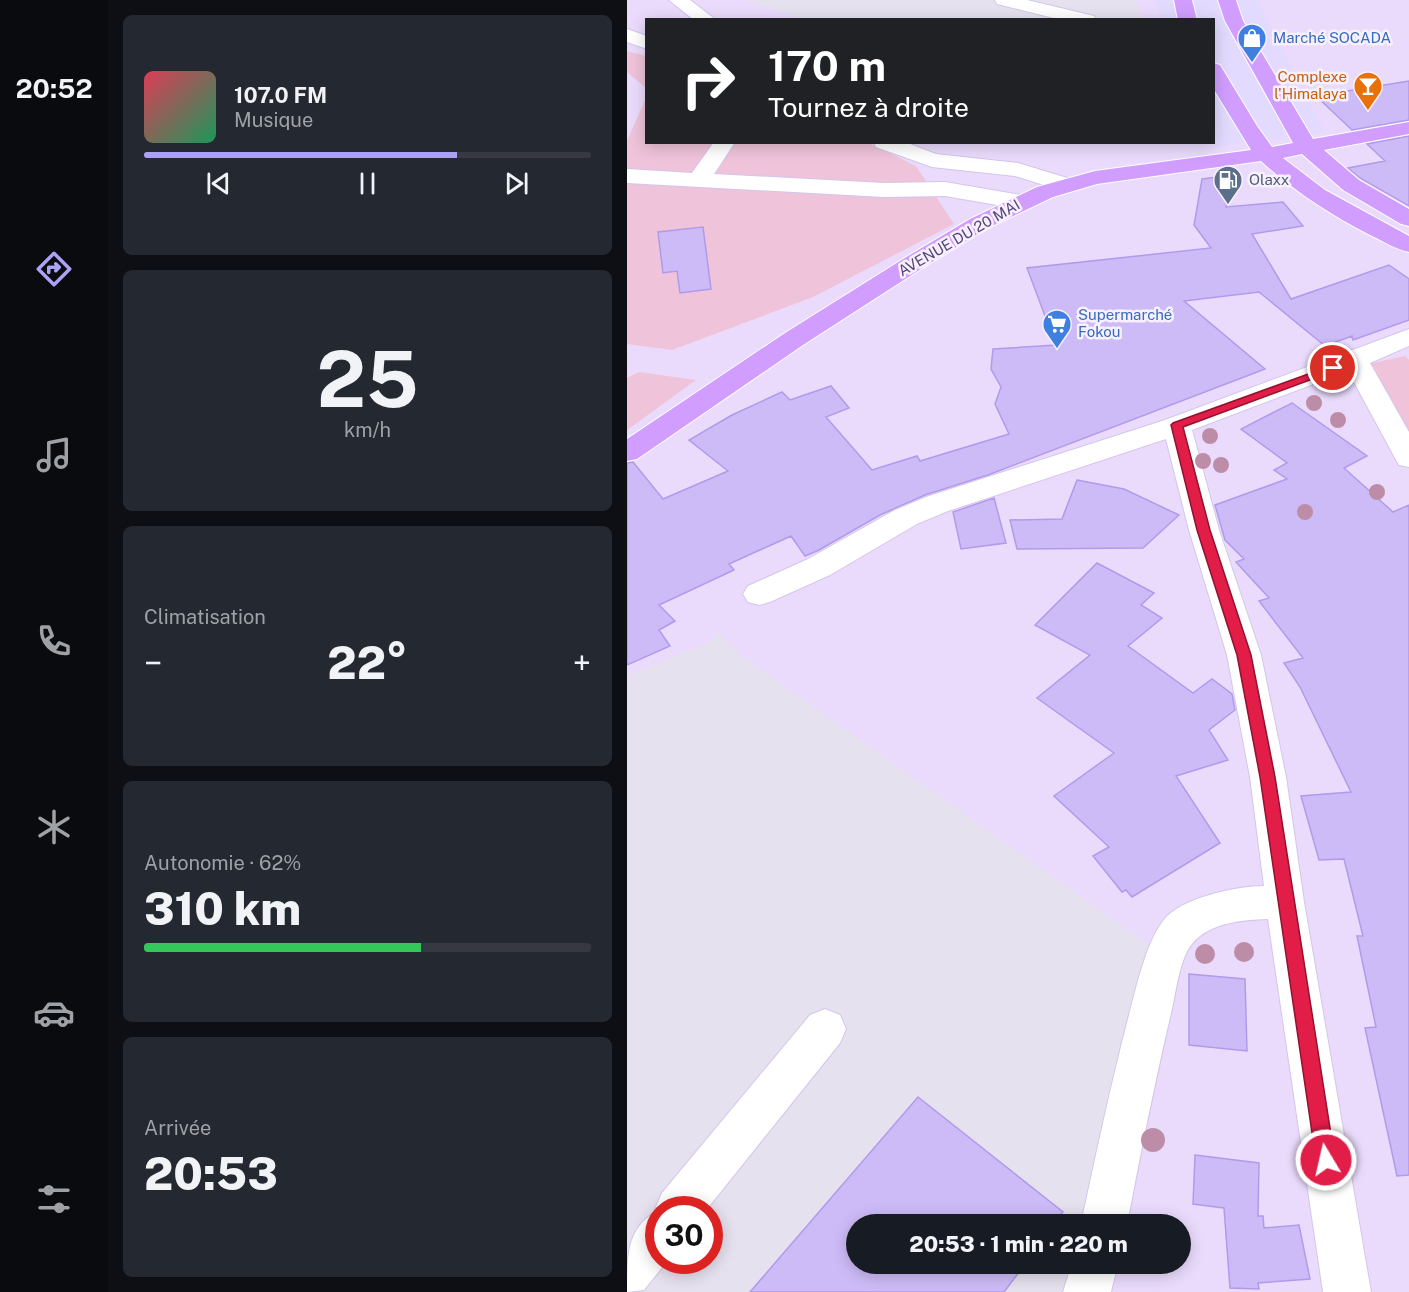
<!DOCTYPE html>
<html lang="fr">
<meta charset="utf-8">
<style>
body{margin:0;font-family:"Public Sans",sans-serif;background:#242831;color:#f1f3f6;height:100vh;display:flex;flex-direction:column;font-size:22px;white-space:nowrap}
*{box-sizing:border-box;margin:0}
p{font-size:20px;color:#9ea1a6}
.icon{flex:none;width:33px;height:33px;fill:none;stroke:currentColor;stroke-width:2;stroke-linecap:round;stroke-linejoin:round}
.map{position:relative;flex:1;overflow:hidden}
.panel{display:flex;flex-direction:column;gap:15px;padding:15px;background:#0d0f14;width:519px}
.panel>*{flex:none}
.guide{position:absolute;left:18px;top:18px;width:570px;height:126px;border-radius:0px;box-shadow:0 3px 15px #0003;background:#202124;color:#fff;overflow:hidden}
.speed{position:absolute;left:18px;top:1196px;display:flex;gap:12px;font-size:30px;font-weight:700;text-align:center}
.speed>*{display:grid;place-content:center;width:78px;height:78px;border-radius:50%;background:#171b24;box-shadow:0 3px 15px #0003;line-height:1}
.speed .limit{border:9px solid #d22;background:#fff;color:#111}
.pin{position:absolute;display:grid;place-items:center;width:51px;height:51px;color:#fff;margin:-26px;border:3px solid #fff;border-radius:50%;box-shadow:0 2px 6px #0007}
.me{position:absolute;width:66px;margin:-33px;rotate:351deg;stroke-linejoin:round;filter:drop-shadow(0 0 4px #0008)}
.turn{display:flex;align-items:center;gap:21px;height:126px;padding:0 24px;font-size:27px}
.turn .icon{width:78px;height:78px;stroke-width:2.5}
.turn b{display:block;font-size:42px;line-height:51px}
.big{font-size:45px;font-weight:800;line-height:1.1}
.panel .tile{flex:1;display:flex;flex-direction:column;justify-content:center;gap:9px;min-width:0;padding:0 21px;border-radius:9px;background:#242831}
.panel .dial{align-items:center;gap:0}
.dial b{font-size:78px;line-height:1}
.song{display:flex;align-items:center;gap:18px}
.cover{width:72px;height:72px;border-radius:9px;background:linear-gradient(135deg,hsl(350 70% 55%),hsl(150 70% 35%))}
.played{height:6px;border-radius:3px;background:linear-gradient(90deg,#aba2f6 70%,#363941 70%)}
.keys{display:flex;justify-content:space-around;direction:ltr}
.heat{display:flex;justify-content:space-between;align-items:center;font-size:33px;direction:ltr}
.charge{height:9px;border-radius:4px;background:linear-gradient(90deg,#34c759 62%,#363941 0)}
.trip{position:absolute;left:219px;top:1214px;width:345px;height:60px;border-radius:30px;background:#171b24;box-shadow:0 3px 15px #0003;font-weight:800;line-height:60px;text-align:center}
main{display:flex;flex:1;min-height:0}
.dock{display:flex;flex-direction:column;width:108px;justify-content:space-around;align-items:center;background:#090b0e;color:#9ea1a6}
.dock .icon{width:42px;height:42px}
.dock .on{color:#aba2f6}
.dock b{font-size:27px;color:#f1f3f6}
.map>svg:first-child{display:block}
.residential{fill:#eadbfc;fill-rule:evenodd}
.commercial{fill:#e2dbff}
.industrial{fill:#e6e1ef;fill-rule:evenodd}
.green{fill:#efc3d9}
.building{fill:#cdbbf7;stroke:#b19aec;stroke-width:1.5}
.lines{fill:none;stroke-linecap:round;stroke-linejoin:round}
.minor-casing{stroke:#d3c6ea;stroke-width:2}
.major-casing{stroke:#fff;stroke-width:2}
.minor{fill:#fff;fill-rule:evenodd}
.major{fill:#d19eff;fill-rule:evenodd}
.tree{fill:#bd8da8}
.route{fill:#e11d48;stroke:#92132f;stroke-width:1.5}
.labels{text-anchor:middle;stroke-width:5;stroke-linejoin:round;paint-order:stroke}
.far-shop-label{font-size:15px;fill:#366cbe;stroke:#f8f0ff;text-anchor:start}
.far-food-label{font-size:15px;fill:#c56008;stroke:#f8f0ff;text-anchor:end}
.far-service-label{font-size:15px;fill:#4e5e75;stroke:#f8f0ff;text-anchor:start}
.far-street-label{font-size:15px;fill:#55477c;stroke:#f8f0ff}
</style>
<main>
<nav class="dock">
<b>20:52</b>
<svg class="icon on" aria-label="directions" viewBox="0 0 24 24"><path d="M12 3l9 9-9 9-9-9zM9 14v-3h6M13 9l2 2-2 2"/></svg>
<svg class="icon" aria-label="music" viewBox="0 0 24 24"><path d="M9 18V5l10-2v13"/><circle cx="6" cy="18" r="3"/><circle cx="16" cy="16" r="3"/></svg>
<svg class="icon" aria-label="phone" viewBox="0 0 24 24"><path d="M5 4h4l2 5-3 2q2 4 5 5l2-3 5 2v4C11 20 4 13 5 4z"/></svg>
<svg class="icon" aria-label="climate" viewBox="0 0 24 24"><path d="M12 3v18M4 7l16 10M4 17L20 7"/></svg>
<svg class="icon" aria-label="car" viewBox="0 0 24 24"><path d="M5 17H2v-5l4-1 3-4h7l3 4 3 1v5h-3M9 17h6M6 11h13"/><circle cx="7" cy="17" r="2"/><circle cx="17" cy="17" r="2"/></svg>
<svg class="icon" aria-label="filters" viewBox="0 0 24 24"><path d="M4 7h16M4 17h16"/><circle cx="9" cy="7" r="2"/><circle cx="15" cy="17" r="2"/></svg>
</nav>
<section class="panel">
<div class="tile">
<div class="song"><i class="cover"></i><div><b>107.0 FM</b><p>Musique</p></div></div>
<div class="played"></div>
<div class="keys"><svg class="icon" aria-label="previous" viewBox="0 0 24 24"><path d="M18 5L8 12l10 7zM5 5v14"/></svg><svg class="icon" aria-label="pause" viewBox="0 0 24 24"><path d="M8 5v14M16 5v14"/></svg><svg class="icon" aria-label="next" viewBox="0 0 24 24"><path d="M6 5l10 7-10 7zM19 5v14"/></svg></div>
</div>
<div class="tile dial"><b>25</b><p>km/h</p></div>
<div class="tile"><p>Climatisation</p>
<div class="heat"><a>−</a><b class="big">22°</b><a>+</a></div>
</div>
<div class="tile"><p>Autonomie · 62%</p><b class="big">310 km</b><div class="charge"></div></div>
<div class="tile"><p>Arrivée</p><b class="big">20:53</b></div>
</section>
<div class="map">
<svg width="782" height="1292" viewBox="0 0 782 1292">
<rect width="100%" height="100%" fill="#f3e7ff"/>
<path class="residential" d="M0,0H782V1292H0ZM20,20H586V142H20ZM32,1209H82V1260H32ZM230,1224H554V1263H230Z"/>
<path class="commercial" d="M527,0H632L650,40L698,132L588,147L586,143V20L534,19Z"/>
<path class="industrial" d="M118,0H508L516,19L178,20Z
M93,634L113,655L526,948L458,1224H230V1263H448L441,1292H0V675L76,646ZM32,1209H82V1260H32Z"/>
<path class="green" d="M0,51L19,56V88L0,72Z
M19,98L20,142L242,143L289,166L327,224L186,297L45,350L0,344V141Z
M778,356L782,360V460L749,409L732,395L730,376L737,365Z
M12,372L69,380L0,430V378Z"/>
<path class="building" d="M782,81V120L725,130L689,96Z
M782,136V206L733,178L721,168L758,161L740,144Z
M591,177L605,181L599,207L656,202L676,226L625,234L664,299L762,265L782,279V320L726,340L725,336L698,346L632,292L557,301L638,369L361,475L298,495L253,515L192,550L178,556L164,536L102,564L107,570L32,605L48,621L32,630L43,646L0,665V463L6,462L36,499L101,471L62,440L105,415L155,392L163,400L204,386L222,408L199,417L245,470L290,456L293,461L382,434L368,404L374,387L364,369L366,349L429,345L400,268L584,248L567,225L575,179Z
M76,227L84,289L53,293L50,271L36,273L31,232Z
M665,403L740,456L717,468L766,512L782,505V1175L770,1176L738,1028L749,1027L730,936H736L717,859L692,860L674,796L724,792L673,687L657,663L676,658L632,601L642,598L609,562L617,559L598,540L588,505L660,479L647,470L660,463L614,429Z
M450,480L497,489L552,515L516,548L390,549L383,520L435,519Z
M367,498L379,543L334,549L326,512Z
M470,563L527,593L514,605L535,618L501,646L566,693L585,679L605,694L608,710L582,730L601,760L549,776L593,843L505,897L499,890L495,892L466,856L482,847L427,796L487,753L410,698L463,655L408,625Z
M562,974L618,979L620,1051L562,1045Z
M291,1097L436,1212L427,1224H230V1263H399L377,1292H123Z
M568,1155L632,1163L631,1216H636L637,1228L672,1225L683,1279L631,1283L632,1289L603,1288L597,1208L566,1204Z"/>
<g class="lines">
<g class="minor-casing">
<path id="minor" d="M42,0H63L89,20H67Z
M368,0H400L467,16L469,20H435L370,4Z
M0,29L20,36V49L0,42Z
M87,142H108L87,174L257,183L318,182L394,195L402,197L405,202L402,207L394,209L318,196L257,197L0,183V169L65,173Z
M247,142H278L309,154L391,163L447,180L450,185L447,190L439,192L388,176L305,167L249,147Z
M782,329V346L743,363L782,432V467L772,465L768,458L721,371L565,430L592,530L634,655L659,777L677,902L744,1292H696L641,919C616,920 583,922 565,944C553,958 549,991 545,1009C528,1080 514,1152 500,1224H454C469,1154 484,1084 502,1015C509,988 519,943 536,921C552,898 610,886 637,886L623,777L600,655L562,530L539,439L321,511L290,524L203,575L143,602L132,605L121,602L116,594L121,586L181,559L268,510L299,497L538,420Z
M198,1009L213,1015L219,1029L213,1043L80,1209H32V1260H41L17,1290L0,1292C0,1256 0,1228 29,1212L28,1209L35,1193L183,1015Z
M445,1263H491L484,1292H436Z"/>
</g>
<g class="major-casing">
<path id="major" d="M547,0H565L570,20H551Z
M591,0H609L616,21L686,139L782,122V134L697,150L732,180L782,209V226L774,224L716,190L675,154L656,158L698,190L782,236V252C768,249 756,241 743,235C704,215 667,191 634,161L470,184L426,197L359,229L294,269L176,345L10,459L0,461V439L158,333L276,259L343,219L410,187L468,171L624,150L586,88V63L593,65L630,126L645,147L666,143L598,21Z"/>
</g>
<use href="#minor" class="minor"/>
<use href="#major" class="major"/>
</g>
<g class="tree">
<circle cx="687" cy="403" r="8"/>
<circle cx="711" cy="420" r="8"/>
<circle cx="583" cy="436" r="8"/>
<circle cx="576" cy="461" r="8"/>
<circle cx="594" cy="465" r="8"/>
<circle cx="750" cy="492" r="8"/>
<circle cx="678" cy="512" r="8"/>
<circle cx="617" cy="952" r="10"/>
<circle cx="578" cy="954" r="10"/>
<circle cx="526" cy="1140" r="12"/>
</g>
<path class="route" d="M706,365L710,366V370L556,427L583,530L624,655L648,777L708,1160L705,1167L699,1169L692,1167L689,1160L633,777L610,655L570,530L544,425L546,423Z"/>
<defs>
<g id="shop-pin" transform="scale(1.5)"><path d="M0 17L-7.5 6A9.5 9.5 0 1 1 7.5 6Z" fill="#3f7fe0" stroke="#f8f0ff"/><path d="M-5-2.5h2.3a2.7 3.5 0 0 1 5.4 0H5L5.5 6h-11ZM-1.5-2.5h3a1.5 2.3 0 0 0-3 0Z" fill="#fff"/></g>
<g id="bar-pin" transform="scale(1.5)"><path d="M0 17L-7.5 6A9.5 9.5 0 1 1 7.5 6Z" fill="#e8710a" stroke="#f8f0ff"/><path d="M-6-5H6L.8 .8V4.5H3.5V6h-7V4.5H-.8V.8Z" fill="#fff"/></g>
<g id="fuel-pin" transform="scale(1.5)"><path d="M0 17L-7.5 6A9.5 9.5 0 1 1 7.5 6Z" fill="#5c6f8a" stroke="#f8f0ff"/><path d="M-5.5-6h7V0h2V4h1.3V-2.5L3-4.5l.8-.8L6-3V5H2.5V1h-1V6h-7ZM-4.2-4.7v3.2H.2V-4.7Z" fill="#fff"/></g>
<g id="supermarket-pin" transform="scale(1.5)"><path d="M0 17L-7.5 6A9.5 9.5 0 1 1 7.5 6Z" fill="#3f7fe0" stroke="#f8f0ff"/><path d="M-6-5.5h2.5l.6 2H6L4.5 2H-2.5L-4.4-4H-6ZM-1.5 3.2a1.3 1.3 0 1 0 .1 0ZM3 3.2a1.3 1.3 0 1 0 .1 0Z" fill="#fff"/></g>
</defs>
<g fill-rule="evenodd">
<use href="#shop-pin" x="625" y="38"/>
<use href="#bar-pin" x="741" y="86"/>
<use href="#fuel-pin" x="601" y="180"/>
<use href="#supermarket-pin" x="430" y="324"/>
</g>
<g class="labels">
<g class="far-shop-label">
<text x="646" y="43">Marché SOCADA</text>
<text x="451" y="320">Supermarché<tspan x="451" dy="17">Fokou</tspan></text>
</g>
<g class="far-food-label">
<text x="720" y="82">Complexe<tspan x="720" dy="17">l'Himalaya</tspan></text>
</g>
<g class="far-service-label">
<text x="622" y="185">Olaxx</text>
</g>
<g class="far-street-label">
<text transform="translate(332 238) rotate(-30)" y="5">AVENUE DU 20 MAI</text>
</g>
</g>
</svg>
<div class="speed"><div class="limit">30</div></div>
<div class="pin" style="left:706px;top:368px;background:#d93025"><svg class="icon" aria-label="arrive" viewBox="0 0 24 24"><path d="M6 21V4h12l-3 4 3 4H6"/></svg></div>
<svg class="me" style="left:699px;top:1160px" viewBox="-20 -20 40 40"><circle r="17" fill="#e11d48" stroke="#fff" stroke-width="3"/><path d="M0-11L8 9 0 5-8 9z" fill="#fff"/></svg>
<div class="trip">20:53 · 1 min · 220 m</div>
<div class="guide">
<div class="turn"><svg class="icon" aria-label="right" viewBox="0 0 24 24"><path d="M7 20v-9h11M14 6l5 5-5 5"/></svg><div><b>170 m</b>Tournez à droite</div></div>
</div>
</div>
</main>
